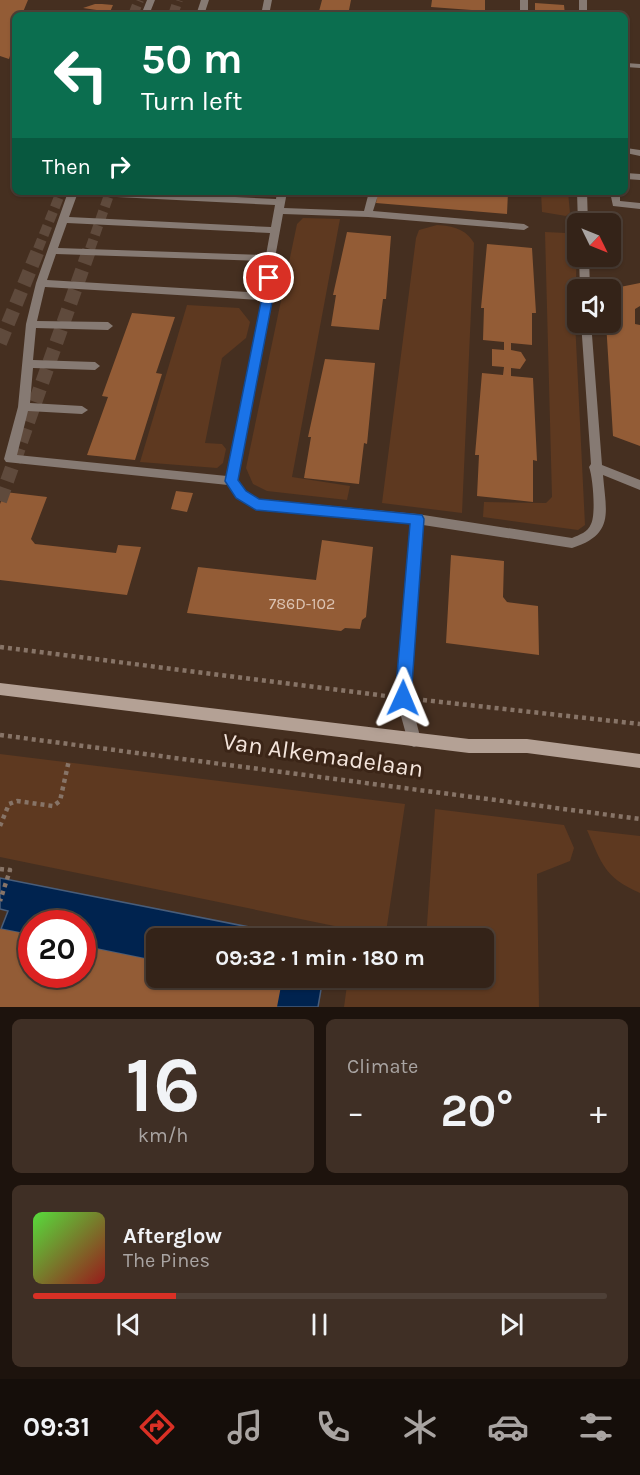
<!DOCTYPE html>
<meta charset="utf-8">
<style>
body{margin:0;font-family:Karla,sans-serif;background:#3f2f25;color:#f1f3f6;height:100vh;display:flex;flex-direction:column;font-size:22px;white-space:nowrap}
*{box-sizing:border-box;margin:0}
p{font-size:20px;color:#a9a4a2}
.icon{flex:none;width:33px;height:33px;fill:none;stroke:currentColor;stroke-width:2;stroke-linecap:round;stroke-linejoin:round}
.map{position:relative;height:1007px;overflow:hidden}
.sheet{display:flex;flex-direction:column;gap:12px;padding:12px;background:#1d130d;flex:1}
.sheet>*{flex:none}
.hud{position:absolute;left:12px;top:12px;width:616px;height:183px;border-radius:9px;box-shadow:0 2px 4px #0004,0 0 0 2px #4e4037;background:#0b6e4f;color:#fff;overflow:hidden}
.needle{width:39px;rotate:133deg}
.tools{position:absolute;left:567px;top:213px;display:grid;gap:12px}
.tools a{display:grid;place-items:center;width:54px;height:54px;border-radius:9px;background:#342318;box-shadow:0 2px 4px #0004,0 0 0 2px #4e4037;font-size:30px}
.speed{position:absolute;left:18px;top:910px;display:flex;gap:12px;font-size:30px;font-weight:700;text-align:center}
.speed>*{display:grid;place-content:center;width:78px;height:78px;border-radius:50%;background:#342318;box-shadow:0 2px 4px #0004,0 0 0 2px #4e4037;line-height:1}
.speed .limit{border:9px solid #d22;background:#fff;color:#111}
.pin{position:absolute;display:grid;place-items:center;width:51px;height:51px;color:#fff;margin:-26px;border:3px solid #fff;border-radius:50%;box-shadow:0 2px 6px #0007}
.me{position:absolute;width:66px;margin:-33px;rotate:1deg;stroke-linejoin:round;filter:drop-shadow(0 0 4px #0008)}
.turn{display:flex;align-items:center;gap:21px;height:126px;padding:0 30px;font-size:27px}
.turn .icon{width:78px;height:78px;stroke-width:2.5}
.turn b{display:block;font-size:42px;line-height:51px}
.then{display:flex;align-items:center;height:57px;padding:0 30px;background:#0003;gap:12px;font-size:22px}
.big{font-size:45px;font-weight:700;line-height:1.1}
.sheet .tile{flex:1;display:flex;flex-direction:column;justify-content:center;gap:9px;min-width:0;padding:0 21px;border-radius:9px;background:#3f2f25}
.sheet .dial{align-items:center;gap:0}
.dial b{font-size:78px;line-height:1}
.song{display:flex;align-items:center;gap:18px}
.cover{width:72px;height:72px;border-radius:9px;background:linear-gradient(135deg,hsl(110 70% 55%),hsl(0 70% 35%))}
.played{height:6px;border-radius:3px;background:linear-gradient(90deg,#d93025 25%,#4e4037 25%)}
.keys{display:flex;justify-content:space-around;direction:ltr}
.heat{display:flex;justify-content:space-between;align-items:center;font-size:33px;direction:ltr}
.sheet .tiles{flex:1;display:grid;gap:12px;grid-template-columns:1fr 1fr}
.tile:last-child{grid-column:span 2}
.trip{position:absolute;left:146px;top:928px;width:348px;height:60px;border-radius:9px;background:#342318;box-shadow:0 2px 4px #0004,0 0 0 2px #4e4037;font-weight:700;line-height:60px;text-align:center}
.tab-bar{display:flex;height:96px;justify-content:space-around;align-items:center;background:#150e0a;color:#a9a4a2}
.tab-bar .icon{width:42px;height:42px}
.tab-bar .on{color:#d93025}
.tab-bar b{font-size:27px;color:#f1f3f6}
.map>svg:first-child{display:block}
.green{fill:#5e3920}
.water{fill:#00234f;stroke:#495d79;stroke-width:1.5}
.building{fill:#935c36}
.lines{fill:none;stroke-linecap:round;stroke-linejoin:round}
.primary-tunnel-far1{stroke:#5f4a3c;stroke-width:10;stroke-dasharray:10 5;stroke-linecap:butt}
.primary-tunnel{stroke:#5f4a3c;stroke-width:14;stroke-dasharray:14 7;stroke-linecap:butt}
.path{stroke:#877467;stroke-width:4.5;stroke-dasharray:4 4;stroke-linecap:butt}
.service{fill:#867a73;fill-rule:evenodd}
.secondary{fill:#b4a195;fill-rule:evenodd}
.route{fill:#1a73e8;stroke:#114b97;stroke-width:1.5}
.labels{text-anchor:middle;stroke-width:6;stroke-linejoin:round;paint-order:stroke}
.number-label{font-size:16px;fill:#dcc3b2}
.near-street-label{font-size:24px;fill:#f4e5dc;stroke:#3b2517}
</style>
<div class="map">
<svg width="640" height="1007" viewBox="0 0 640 1007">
<rect width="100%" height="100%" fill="#452f20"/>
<path class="green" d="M541,192H568L570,213L566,216L542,212Z
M303,218L340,219L292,477L350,486L347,500L267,491L253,484L246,468L297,224Z
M437,225C453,226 466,229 474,243L462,513L382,503L416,238L419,230Z
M545,232L566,233L577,239L575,321L585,525L578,530L483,517L484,502L546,503L552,497Z
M187,305L239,308L250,322L246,338L222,358L205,443L222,444L226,449L223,463L217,468L140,462Z
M0,754L405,804L385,939H353L354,930L0,857Z
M435,809L564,825L574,848L570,861L537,874L539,1007H344L348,978H483V939H426Z
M587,830L640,836V893C604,877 602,864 587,830Z"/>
<path class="water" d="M0,878L310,939H156V961L83,946L82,924H32L31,935L1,929L8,911L0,909Z
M242,978H323L318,1007H277Z"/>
<path class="building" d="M0,0H28L23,12H33L31,15H15V39L9,59L0,56Z
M322,0H351L348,15H318Z
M432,0H485V11L431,7Z
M535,3L564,5L565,15H535Z
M95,4H102L113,5L110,12L83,8Z
M378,192H508L507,214L376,203Z
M347,232L391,236L386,299H383L379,330L331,326L336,295H333Z
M487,244L532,248L536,313H532V345L511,343V350L521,352L526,360L520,369L511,368V376L533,378L537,461L533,460V502L477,496L479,455H475L482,373L503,375L504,367L492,366V349L504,350V342L483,340L484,308H481Z
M640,283V306L635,309V324L640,325V446L613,436L606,322H610V289Z
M132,313L175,317L156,373L162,374L135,460L87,455L108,397L102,396Z
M325,359L375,363L367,444L364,443L359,484L304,478L311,437H308Z
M176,491L193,493L187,512L171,509Z
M5,492L47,497L31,539L35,544L116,553L118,545L141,547L127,595L0,580V504Z
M322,540L373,547L366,617L362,620L360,629L345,628L341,631L187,613L198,567L316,580Z
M451,555L504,561L503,597L507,602L538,606L539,655L446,643Z
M0,929L32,935V975H82V946L156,961V978H242L281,986L277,1007H0Z"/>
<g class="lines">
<path class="primary-tunnel-far1" d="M133,15L139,0
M173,15L178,0
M38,249L61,192
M90,249L110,192"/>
<path class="primary-tunnel" d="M0,343L39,248
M0,501L90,248"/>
<path class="path" d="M0,647L386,696
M423,700L640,724
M0,735L640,819
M0,826L9,804L17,801L53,806L60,801L69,760
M0,869L10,870L0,901"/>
<path class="service" d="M147,0H155L149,15H141Z
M201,0H209L204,15H196Z
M264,0H272L269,15H261Z
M520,0H528V15H520Z
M579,0H587V15H579Z
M626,63L640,64V68L626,67Z
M626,148L640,150V156L626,153Z
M626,173L640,174V180L626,179Z
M68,192H132L276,199L277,192H287L284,208L364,211L369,192H379L373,211L524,224L529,227L524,230L368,217L283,214L275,258L273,297L238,480L245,492L258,499L417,514L572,538C579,535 588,532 591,524C596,515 593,477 589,467L591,464L581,322H591L602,465L640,480V490L603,475C606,512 615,534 572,548L423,525L410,698L421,740L419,745L414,747L409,745L396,698L411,523L256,509L237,498L228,485L6,462L4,459L18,407L26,324L36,283ZM77,195L275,205L271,227L69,217ZM67,223L270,233L266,255L58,248ZM56,254L265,261L263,293L47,280ZM45,287L262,300L227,476L17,455L28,411L82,414L88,410L82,406L30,403L33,368L95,370L100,366L95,362L33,360L36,328L108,330L113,326L108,322L37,321Z
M577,192H587L588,224H578Z
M610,192H620V201L640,203V209L613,206Z
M579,256H589L590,290H580Z"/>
<path class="secondary" d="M0,683L469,739H527L640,754V768L527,753H469L0,695Z"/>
</g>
<path class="route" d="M269,274L275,278L273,297L238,480L246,491L259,499L422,515L424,519L411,698L408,703L403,705L397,703L395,698L410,524L256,510L236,498L225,481L262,297L263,278Z"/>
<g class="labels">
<g class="number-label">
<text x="302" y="609">786D-102</text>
</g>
<g class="near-street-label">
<text transform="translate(323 755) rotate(8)" y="8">Van Alkemadelaan</text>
</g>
</g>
</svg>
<div class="tools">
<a><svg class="needle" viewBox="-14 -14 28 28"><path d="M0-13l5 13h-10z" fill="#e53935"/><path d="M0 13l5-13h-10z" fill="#a9a4a2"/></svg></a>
<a><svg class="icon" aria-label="sound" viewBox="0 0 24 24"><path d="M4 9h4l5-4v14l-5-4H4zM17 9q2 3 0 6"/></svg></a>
</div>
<div class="speed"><div class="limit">20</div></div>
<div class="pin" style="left:269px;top:278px;background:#d93025"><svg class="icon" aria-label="arrive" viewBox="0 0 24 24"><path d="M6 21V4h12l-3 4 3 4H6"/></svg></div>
<svg class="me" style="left:403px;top:698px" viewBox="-20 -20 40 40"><path d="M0-17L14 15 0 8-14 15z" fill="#1a73e8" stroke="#fff" stroke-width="4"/></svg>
<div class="trip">09:32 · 1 min · 180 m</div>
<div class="hud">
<div class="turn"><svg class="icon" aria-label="left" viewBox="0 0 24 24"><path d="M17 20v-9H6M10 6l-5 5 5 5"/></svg><div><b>50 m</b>Turn left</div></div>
<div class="then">Then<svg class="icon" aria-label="right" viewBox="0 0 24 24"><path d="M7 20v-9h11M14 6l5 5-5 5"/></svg></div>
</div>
</div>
<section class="sheet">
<div class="tiles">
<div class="tile dial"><b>16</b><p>km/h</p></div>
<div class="tile"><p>Climate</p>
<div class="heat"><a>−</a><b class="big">20°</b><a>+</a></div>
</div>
<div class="tile">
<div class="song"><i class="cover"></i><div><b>Afterglow</b><p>The Pines</p></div></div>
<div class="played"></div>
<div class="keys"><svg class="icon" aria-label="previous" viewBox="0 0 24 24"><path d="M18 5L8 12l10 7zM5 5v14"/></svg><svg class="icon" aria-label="pause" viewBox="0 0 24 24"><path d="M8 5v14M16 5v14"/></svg><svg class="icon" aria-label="next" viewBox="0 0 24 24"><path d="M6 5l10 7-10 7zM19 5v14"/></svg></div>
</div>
</div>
</section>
<nav class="tab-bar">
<b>09:31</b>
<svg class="icon on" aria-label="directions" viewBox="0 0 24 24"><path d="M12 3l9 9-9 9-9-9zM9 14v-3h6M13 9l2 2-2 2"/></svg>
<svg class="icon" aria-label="music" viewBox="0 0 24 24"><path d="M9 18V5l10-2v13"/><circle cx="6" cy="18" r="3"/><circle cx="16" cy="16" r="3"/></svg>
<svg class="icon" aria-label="phone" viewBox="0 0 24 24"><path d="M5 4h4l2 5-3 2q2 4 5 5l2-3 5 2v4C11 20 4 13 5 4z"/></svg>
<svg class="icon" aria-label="climate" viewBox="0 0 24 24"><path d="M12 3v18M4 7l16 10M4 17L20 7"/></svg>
<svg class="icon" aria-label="car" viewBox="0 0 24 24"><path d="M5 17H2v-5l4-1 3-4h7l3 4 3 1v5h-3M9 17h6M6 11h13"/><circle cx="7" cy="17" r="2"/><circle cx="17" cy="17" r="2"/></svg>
<svg class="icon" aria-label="filters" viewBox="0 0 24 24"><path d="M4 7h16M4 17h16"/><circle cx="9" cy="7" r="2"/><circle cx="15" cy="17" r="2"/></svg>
</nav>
